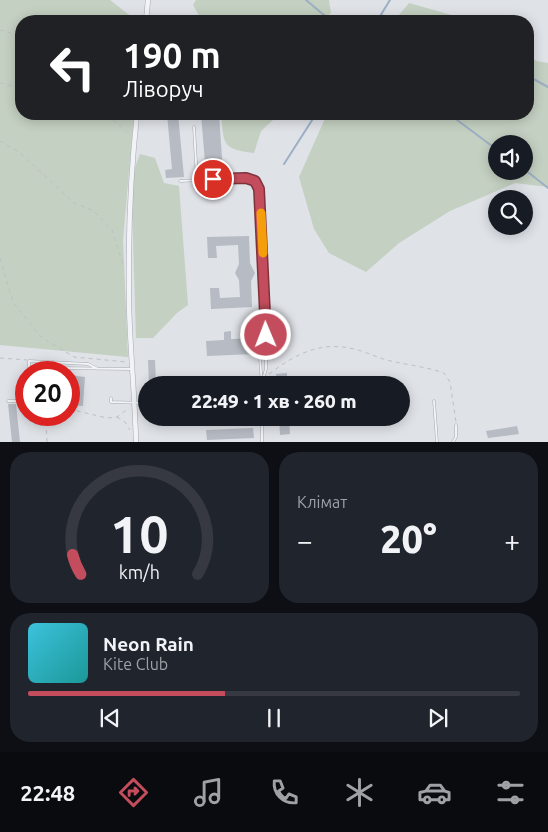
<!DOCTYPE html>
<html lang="uk">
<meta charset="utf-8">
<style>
body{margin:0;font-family:Ubuntu,sans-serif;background:#20242c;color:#f1f3f6;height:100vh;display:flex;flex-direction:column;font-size:19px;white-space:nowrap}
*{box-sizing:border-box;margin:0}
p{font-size:16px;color:#9ea1a6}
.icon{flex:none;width:28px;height:28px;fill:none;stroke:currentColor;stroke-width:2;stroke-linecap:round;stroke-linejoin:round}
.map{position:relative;height:442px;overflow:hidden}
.details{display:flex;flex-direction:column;gap:10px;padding:10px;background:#0d0f14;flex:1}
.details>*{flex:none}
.top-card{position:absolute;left:15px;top:15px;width:519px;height:105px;border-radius:20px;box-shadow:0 2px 12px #0003;background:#202124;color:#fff;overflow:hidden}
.buttons{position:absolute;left:488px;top:135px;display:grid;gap:10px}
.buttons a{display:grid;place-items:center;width:45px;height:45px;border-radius:50%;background:#171b24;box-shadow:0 2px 12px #0003;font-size:25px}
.speed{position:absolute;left:15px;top:361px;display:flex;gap:10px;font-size:25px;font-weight:700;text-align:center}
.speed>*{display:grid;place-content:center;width:65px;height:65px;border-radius:50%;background:#171b24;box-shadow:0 2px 12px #0003;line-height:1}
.speed .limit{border:8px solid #d22;background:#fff;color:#111}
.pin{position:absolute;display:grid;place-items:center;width:42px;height:42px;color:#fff;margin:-21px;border:2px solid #fff;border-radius:50%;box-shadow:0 1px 5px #0007}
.me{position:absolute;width:55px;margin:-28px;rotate:359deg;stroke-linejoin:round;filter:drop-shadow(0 0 4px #0008)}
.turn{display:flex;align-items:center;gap:18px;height:105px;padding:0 25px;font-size:22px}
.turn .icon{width:65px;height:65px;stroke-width:2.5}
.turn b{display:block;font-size:35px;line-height:42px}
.big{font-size:38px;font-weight:800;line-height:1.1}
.details .card{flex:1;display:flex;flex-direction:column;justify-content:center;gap:8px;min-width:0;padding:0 18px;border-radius:20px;background:#20242c}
.details .dial{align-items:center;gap:0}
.dial svg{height:130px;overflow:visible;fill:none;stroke:#363941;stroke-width:7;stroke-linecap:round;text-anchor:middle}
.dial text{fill:#f1f3f6;stroke:none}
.song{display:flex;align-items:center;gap:15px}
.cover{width:60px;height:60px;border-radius:8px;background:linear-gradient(135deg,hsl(190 70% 55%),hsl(180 70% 35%))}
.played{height:5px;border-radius:2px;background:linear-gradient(90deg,#c34d5c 40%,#363941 40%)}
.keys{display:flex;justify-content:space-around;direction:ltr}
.heat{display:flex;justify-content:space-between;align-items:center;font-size:28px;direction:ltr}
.details .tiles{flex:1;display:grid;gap:10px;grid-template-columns:1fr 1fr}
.card:last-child{grid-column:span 2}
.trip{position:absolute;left:138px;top:376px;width:272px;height:50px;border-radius:25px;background:#171b24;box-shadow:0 2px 12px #0003;font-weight:800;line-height:50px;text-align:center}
.tab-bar{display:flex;height:80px;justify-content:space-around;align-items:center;background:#090b0e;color:#9ea1a6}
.tab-bar .icon{width:35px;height:35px}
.tab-bar .active{color:#c34d5c}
.tab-bar b{font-size:22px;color:#f1f3f6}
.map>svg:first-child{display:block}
.green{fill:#c4d0c1;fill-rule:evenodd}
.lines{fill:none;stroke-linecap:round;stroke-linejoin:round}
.stream{stroke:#9cafc4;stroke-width:2}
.building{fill:#b7bbc3}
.service-casing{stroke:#a5a9b1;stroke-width:3}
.minor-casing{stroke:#a5a9b1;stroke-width:5.5}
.path{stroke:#bdc0c6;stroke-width:1;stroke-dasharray:4 4;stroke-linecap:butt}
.service{stroke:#f1f3f6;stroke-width:2}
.minor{stroke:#f1f3f6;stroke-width:4.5}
.route-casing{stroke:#7f323c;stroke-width:12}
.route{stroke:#c34d5c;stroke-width:9}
.slow{stroke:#f59e0b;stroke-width:9}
</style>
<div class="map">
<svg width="548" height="442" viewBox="0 0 548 442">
<rect width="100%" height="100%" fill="#dfe2e7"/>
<path class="green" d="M0,0H110L137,21H21V114H134L123,240L128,357L0,345Z
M196,0H329L331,13L322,21L309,19L307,21H202L193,5Z
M409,3L473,21H394Z
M528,54L536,61L548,63V187L515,183L450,211L399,243L366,272L329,253L314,229L299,177L327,114H528ZM496,144H524V171H496Z
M221,114H269L273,120L261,131L254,153C221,149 224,144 221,114Z
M140,154L155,158L164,183L179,186L188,305L177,313L153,338H136L132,205L133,173Z"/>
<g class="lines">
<path class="stream" d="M306,0L331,21
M381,15L395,21
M377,21L390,0
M528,76L548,87
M449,114L496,149
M284,164L316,114
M524,169L548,188"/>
</g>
<path class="building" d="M167,114H178L184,177L166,178L165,170L172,169Z
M201,114H219L223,173L206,175Z
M249,236L250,263L255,273L251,281L252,307L211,309L210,288H219L220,298L240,297L239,280L235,273L239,264L238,245L216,246L217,258H208L207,237Z
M231,331V339L253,338L254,354L207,356L206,341L224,340V332Z
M148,360H155L156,385H149Z
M287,373V385H277L276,374Z
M69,375L85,377L83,406L69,405Z
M8,404H16L20,442H12Z
M279,418H289L290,434L280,435Z
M517,426L519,434L488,438L486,431Z
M253,428L254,438L207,440L206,430Z"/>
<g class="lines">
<g class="service-casing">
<path id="service" d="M194,127L197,180
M180,181L246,178L255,181L259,189L266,318V369L263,379L247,385
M29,372V361L88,364L98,369
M60,372V368L130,369
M262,385L257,317L261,313L265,312
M111,398V402L146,403
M8,401H26
M434,401L437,442
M262,442V418
M453,442L456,437V425"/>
</g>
<g class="minor-casing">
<path id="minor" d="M146,21L148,0
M136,442C135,396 130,350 129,305C128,241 130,177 137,114"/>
</g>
<path class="path" d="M0,30L21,36
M0,83L21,88
M90,114C110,116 116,120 129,135
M0,141L19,152L74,203L94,211L112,230L124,267
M0,258L13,302L41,337L74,357L127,362
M0,358L27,360
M269,374C297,353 322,340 358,350C369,353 380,359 391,361C408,365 427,367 444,373L450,382L456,422
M69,409L107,418L117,417L129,408
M117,417L125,422L130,430
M47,442L46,424L49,415"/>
<use href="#service" class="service"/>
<use href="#minor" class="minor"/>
</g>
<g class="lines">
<g class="route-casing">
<path id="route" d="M213,179L246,178L255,181L259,189L266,335"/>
</g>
<use href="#route" class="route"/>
<path class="slow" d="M261,213L263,253"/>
</g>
</svg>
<div class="buttons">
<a><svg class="icon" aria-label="sound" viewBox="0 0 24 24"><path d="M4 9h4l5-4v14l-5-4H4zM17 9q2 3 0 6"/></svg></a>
<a><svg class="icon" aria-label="search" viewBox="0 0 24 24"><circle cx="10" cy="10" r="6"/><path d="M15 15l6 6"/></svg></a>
</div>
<div class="speed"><div class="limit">20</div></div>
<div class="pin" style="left:213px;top:179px;background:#d93025"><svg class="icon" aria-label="arrive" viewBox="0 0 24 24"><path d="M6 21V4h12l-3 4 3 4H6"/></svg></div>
<svg class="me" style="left:266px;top:335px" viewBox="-20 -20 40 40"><circle r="17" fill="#c34d5c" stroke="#fff" stroke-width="3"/><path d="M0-11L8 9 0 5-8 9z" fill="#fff"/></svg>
<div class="trip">22:49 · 1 хв · 260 m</div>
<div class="top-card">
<div class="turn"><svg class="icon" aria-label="left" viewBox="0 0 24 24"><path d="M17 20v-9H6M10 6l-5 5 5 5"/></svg><div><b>190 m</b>Ліворуч</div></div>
</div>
</div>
<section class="details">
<div class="tiles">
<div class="card dial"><svg viewBox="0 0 100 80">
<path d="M14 69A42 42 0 1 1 86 69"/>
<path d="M14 69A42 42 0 0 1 9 57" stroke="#c34d5c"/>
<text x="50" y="56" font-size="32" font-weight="700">10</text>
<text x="50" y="72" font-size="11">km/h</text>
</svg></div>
<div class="card"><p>Клімат</p>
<div class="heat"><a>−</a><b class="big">20°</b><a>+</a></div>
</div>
<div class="card">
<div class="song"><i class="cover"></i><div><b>Neon Rain</b><p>Kite Club</p></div></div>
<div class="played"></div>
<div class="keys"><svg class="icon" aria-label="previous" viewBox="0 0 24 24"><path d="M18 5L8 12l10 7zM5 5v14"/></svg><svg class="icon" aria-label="pause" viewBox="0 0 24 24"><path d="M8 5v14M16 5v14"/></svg><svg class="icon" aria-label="next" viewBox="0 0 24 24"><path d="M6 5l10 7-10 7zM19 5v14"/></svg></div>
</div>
</div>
</section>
<nav class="tab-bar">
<b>22:48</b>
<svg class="icon active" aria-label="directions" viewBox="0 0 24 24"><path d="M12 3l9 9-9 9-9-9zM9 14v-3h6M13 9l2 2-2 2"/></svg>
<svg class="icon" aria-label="music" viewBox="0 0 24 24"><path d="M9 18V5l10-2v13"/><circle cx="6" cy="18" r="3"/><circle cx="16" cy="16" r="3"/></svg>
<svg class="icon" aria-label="phone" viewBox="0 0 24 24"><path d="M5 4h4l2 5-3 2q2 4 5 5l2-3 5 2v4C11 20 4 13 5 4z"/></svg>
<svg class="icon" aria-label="climate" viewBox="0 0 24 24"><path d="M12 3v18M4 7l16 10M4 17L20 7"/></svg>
<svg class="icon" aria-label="car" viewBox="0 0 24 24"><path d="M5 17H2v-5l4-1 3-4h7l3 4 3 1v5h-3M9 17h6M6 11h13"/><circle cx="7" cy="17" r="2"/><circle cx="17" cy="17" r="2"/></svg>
<svg class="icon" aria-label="filters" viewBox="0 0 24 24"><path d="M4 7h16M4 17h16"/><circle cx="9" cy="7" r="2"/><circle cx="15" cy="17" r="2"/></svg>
</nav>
